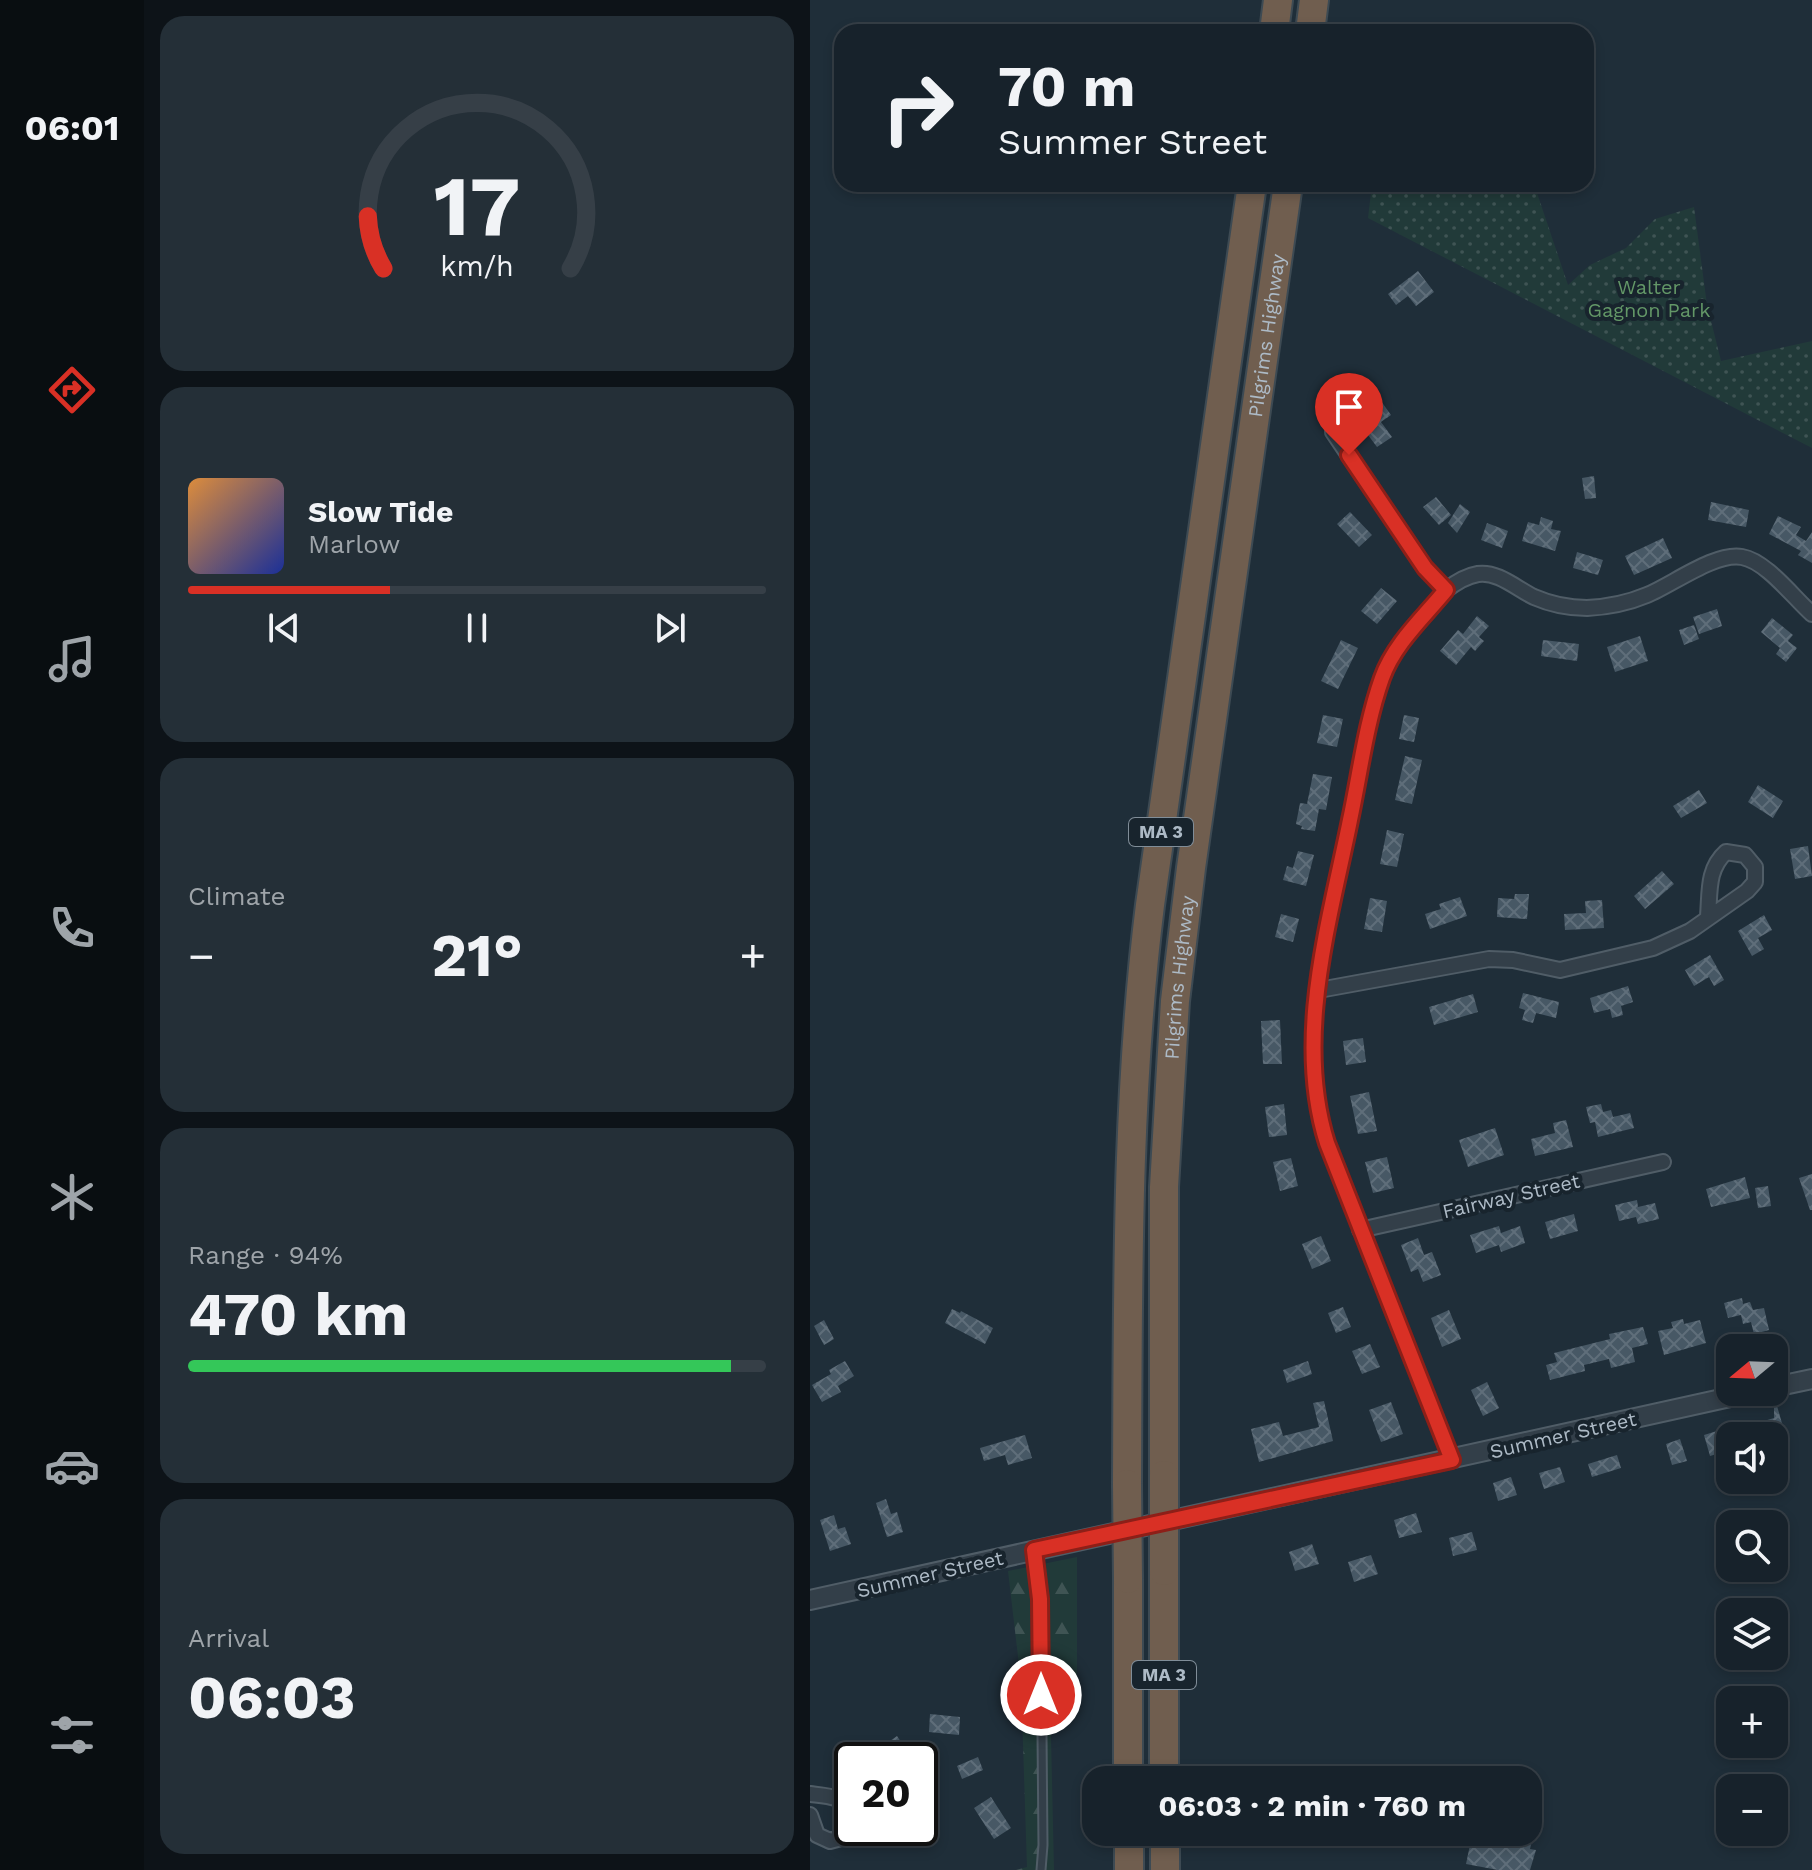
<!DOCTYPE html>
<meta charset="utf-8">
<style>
body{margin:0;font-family:"Work Sans",sans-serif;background:#242f37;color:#f1f3f6;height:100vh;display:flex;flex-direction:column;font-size:30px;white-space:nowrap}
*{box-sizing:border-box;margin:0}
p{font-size:26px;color:#9ea4a9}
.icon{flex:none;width:44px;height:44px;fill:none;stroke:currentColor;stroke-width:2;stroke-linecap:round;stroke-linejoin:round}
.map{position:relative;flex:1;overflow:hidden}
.panel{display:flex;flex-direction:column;gap:16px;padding:16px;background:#0d1318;width:666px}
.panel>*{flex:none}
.banner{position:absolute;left:24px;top:24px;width:760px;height:168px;border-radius:24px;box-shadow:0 4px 12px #0003,0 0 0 2px #363f47;background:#17222b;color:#f1f3f6;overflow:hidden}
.needle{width:52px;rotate:251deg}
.tools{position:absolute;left:906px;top:1334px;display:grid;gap:16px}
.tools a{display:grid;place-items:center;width:72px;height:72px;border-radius:16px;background:#17222b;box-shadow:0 4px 12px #0003,0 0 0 2px #363f47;font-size:40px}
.speed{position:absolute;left:24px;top:1742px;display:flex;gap:16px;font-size:40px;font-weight:700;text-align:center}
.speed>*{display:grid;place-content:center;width:104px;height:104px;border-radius:50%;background:#17222b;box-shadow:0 4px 12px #0003,0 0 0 2px #363f47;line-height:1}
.speed .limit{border:4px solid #111;border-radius:12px;background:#fff;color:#111}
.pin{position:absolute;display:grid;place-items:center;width:68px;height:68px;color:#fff;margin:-82px -34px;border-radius:50% 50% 50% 0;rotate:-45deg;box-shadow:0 0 8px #0007}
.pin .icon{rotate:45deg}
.me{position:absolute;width:88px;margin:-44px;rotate:0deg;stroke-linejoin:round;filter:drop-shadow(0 0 6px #0008)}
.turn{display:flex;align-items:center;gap:28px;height:168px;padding:0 32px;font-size:36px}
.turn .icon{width:104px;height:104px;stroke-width:2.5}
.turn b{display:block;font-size:56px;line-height:68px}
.big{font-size:60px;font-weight:700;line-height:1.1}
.panel .tile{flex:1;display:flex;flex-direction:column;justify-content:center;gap:12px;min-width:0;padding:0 28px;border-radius:24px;background:#242f37}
.panel .dial{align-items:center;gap:0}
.dial svg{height:208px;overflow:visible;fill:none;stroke:#363f47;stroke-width:7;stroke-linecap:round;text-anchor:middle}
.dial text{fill:#f1f3f6;stroke:none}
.song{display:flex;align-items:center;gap:24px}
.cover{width:96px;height:96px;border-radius:12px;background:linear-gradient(135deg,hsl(30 70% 55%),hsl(230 70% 35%))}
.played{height:8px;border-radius:4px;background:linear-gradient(90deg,#d93025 35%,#363f47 35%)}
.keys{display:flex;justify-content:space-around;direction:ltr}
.heat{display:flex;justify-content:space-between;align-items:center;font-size:44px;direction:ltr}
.charge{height:12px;border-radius:6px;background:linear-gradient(90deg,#34c759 94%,#363f47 0)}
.trip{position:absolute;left:272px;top:1766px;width:460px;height:80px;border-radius:24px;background:#17222b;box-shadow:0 4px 12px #0003,0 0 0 2px #363f47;font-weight:700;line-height:80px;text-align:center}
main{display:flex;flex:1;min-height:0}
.tabs{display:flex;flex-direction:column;width:144px;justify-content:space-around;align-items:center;background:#090e11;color:#9ea4a9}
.tabs .icon{width:56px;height:56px}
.tabs .active{color:#d93025}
.tabs b{font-size:36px;color:#f1f3f6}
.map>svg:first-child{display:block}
.forest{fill:url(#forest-firs)}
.park{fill:url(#park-dots)}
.building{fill:url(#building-cross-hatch)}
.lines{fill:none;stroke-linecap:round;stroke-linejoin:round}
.service-casing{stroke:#505d67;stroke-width:11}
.minor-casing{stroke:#505d67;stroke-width:18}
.tertiary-casing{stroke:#505d67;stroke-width:22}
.motorway-casing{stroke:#3d4a53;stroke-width:32}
.service{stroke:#333f49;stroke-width:7}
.minor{stroke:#333f49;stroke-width:14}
.tertiary{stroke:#333f49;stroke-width:18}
.motorway{stroke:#705e4f;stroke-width:28}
.motorway-bridge-casing{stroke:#3d4a53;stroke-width:32;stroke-linecap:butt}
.motorway-bridge{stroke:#705e4f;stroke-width:28}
.route-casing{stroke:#8d1f18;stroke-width:20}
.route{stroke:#d93025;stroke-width:14}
.labels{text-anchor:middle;stroke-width:8;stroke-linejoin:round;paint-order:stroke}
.shield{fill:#18242d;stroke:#808d98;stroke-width:2}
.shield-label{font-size:18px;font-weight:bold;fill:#adbac6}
.park-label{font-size:20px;fill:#639767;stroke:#18242d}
.street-label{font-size:20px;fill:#adbac6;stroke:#18242d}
</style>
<main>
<nav class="tabs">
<b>06:01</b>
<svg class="icon active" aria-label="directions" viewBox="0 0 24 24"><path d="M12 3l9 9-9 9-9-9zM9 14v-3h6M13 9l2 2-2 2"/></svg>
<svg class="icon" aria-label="music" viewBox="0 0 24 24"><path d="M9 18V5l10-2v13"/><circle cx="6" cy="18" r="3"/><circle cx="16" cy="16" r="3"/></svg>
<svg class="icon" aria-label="phone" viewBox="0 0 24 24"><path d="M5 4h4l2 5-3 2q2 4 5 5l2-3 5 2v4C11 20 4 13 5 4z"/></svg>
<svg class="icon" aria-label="climate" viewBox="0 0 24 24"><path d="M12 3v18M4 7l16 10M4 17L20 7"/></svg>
<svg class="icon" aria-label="car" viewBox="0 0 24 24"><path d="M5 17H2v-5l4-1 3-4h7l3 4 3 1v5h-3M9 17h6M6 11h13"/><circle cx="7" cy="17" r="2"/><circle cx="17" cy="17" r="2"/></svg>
<svg class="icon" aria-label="filters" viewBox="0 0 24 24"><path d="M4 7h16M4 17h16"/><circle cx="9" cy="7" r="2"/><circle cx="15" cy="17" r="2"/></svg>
</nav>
<section class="panel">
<div class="tile dial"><svg viewBox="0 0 100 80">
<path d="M14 69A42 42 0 1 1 86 69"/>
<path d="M14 69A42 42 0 0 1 8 49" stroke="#d93025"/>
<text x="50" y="56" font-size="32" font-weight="700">17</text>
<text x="50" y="72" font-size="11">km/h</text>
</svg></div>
<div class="tile">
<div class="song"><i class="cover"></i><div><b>Slow Tide</b><p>Marlow</p></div></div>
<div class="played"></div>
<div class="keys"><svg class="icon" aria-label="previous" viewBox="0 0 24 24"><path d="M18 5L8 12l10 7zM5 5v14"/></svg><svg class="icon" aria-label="pause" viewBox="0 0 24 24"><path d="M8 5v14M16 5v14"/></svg><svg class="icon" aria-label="next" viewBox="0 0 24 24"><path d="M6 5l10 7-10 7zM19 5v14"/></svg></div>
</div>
<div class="tile"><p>Climate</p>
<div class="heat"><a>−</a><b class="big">21°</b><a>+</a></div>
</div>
<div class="tile"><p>Range · 94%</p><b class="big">470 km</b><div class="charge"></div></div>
<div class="tile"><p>Arrival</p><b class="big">06:03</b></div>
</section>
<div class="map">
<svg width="1002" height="1870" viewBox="0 0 1002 1870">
<defs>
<pattern id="forest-firs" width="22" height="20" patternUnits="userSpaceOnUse" patternTransform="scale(2)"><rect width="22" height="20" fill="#213a39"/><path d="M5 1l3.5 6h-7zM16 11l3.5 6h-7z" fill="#3f5454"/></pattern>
<pattern id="park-dots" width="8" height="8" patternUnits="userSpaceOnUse" patternTransform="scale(2)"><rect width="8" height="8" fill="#213a39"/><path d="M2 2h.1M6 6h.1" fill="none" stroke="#3f5454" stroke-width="1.8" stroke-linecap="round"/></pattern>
<pattern id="building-cross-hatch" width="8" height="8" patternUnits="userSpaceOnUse" patternTransform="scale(2)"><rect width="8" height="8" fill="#475865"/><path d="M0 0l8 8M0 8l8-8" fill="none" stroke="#5f6e7a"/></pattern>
</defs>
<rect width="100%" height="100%" fill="#1f2e39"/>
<path class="forest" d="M267,1557V1693L240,1694L244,1870H206L217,1867L211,1682L198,1571Z"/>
<path class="park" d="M562,184H724L758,285L780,265L816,248L845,219L884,207L897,305L911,361L1002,341V448L558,218Z"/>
<path class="building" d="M608,271L624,292L606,306L598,296L586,305L578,294Z
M571,401L581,415L571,422L582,437L567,447L546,419Z
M784,476L786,498L775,499L772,478Z
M626,497L641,515L629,525L613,507Z
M901,502L939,510L936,527L898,520Z
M650,504L660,512L647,533L638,523Z
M540,512L562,535L549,547L527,524Z
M968,516L991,527L986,535L996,541L1002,532V563L988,555L991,551L959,534Z
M731,517L743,521L741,529L751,531L745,551L712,541L718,522L729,525Z
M677,523L698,531L692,548L671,540Z
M853,538L862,558L824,575L815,556Z
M767,552L793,560L788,575L763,568Z
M571,588L587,601L567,624L551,611Z
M907,609L912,626L889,634L883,617Z
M667,616L679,626L669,637L674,641L665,651L661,647L646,665L630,651L648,630L653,634Z
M962,618L983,635L978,641L987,648L976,662L966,654L970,648L951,632Z
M884,625L889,639L874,645L869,630Z
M830,636L838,661L805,672L797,647Z
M531,640L548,648L528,689L511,681Z
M733,640L769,644L767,661L731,656Z
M513,715L533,719L527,747L507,743Z
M594,715L609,718L604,742L589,739Z
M595,756L612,760L602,804L585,800Z
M503,774L522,777L516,810L509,809L505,831L491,829L492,826L486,824L490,803L497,804Z
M948,785L973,801L963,818L938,802Z
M889,790L897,803L871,818L863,806Z
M577,830L594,834L587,867L570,864Z
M998,846L1002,876L985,879L980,849Z
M488,851L504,855L496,886L473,880L477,866L483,868Z
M852,871L864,884L835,909L824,896Z
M705,894H719L717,919L687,917L688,898L704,899Z
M650,897L657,916L620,929L615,914L631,909L629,904Z
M560,898L577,901L572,932L554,929Z
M792,900L794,928L755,930L754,914L776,913L775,901Z
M471,914L489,919L483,942L465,937Z
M954,915L962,930L948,938L954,949L942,956L928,931Z
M900,955L914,980L904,986L899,977L884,986L875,970Z
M818,986L823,1002L811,1006L813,1015L802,1018L800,1009L784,1013L780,998Z
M713,993L749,1002L746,1018L726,1013L723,1023L712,1020L715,1010L709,1008Z
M663,994L668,1012L624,1025L619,1007Z
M470,1020L472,1064H453L451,1021Z
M553,1038L556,1062L536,1065L533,1041Z
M559,1092L567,1131L548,1134L540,1096Z
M474,1104L477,1135L459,1137L455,1107Z
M791,1104L793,1112L801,1110L803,1117L820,1113L824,1128L788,1137L785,1122L780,1123L776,1107Z
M756,1120L763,1147L725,1156L721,1139L745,1133L743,1123Z
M685,1128L694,1155L658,1167L649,1140Z
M577,1157L584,1188L563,1193L555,1162Z
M481,1158L488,1186L470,1191L463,1162Z
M1002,1174V1210H1000L989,1178Z
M935,1177L940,1198L901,1207L896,1189Z
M958,1186L961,1206L948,1208L945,1188Z
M827,1200L828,1207L845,1203L849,1219L828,1224L826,1217L809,1221L805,1205Z
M764,1214L768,1231L740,1239L735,1222Z
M689,1226L691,1233L710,1226L715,1243L691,1252L689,1245L666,1253L660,1235Z
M511,1236L521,1261L502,1269L492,1244Z
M608,1238L614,1255L622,1252L631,1275L613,1282L608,1269L601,1272L591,1245Z
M932,1298L933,1304L940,1302L943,1310L954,1308L959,1330L944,1334L941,1322L933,1324L931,1315L918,1318L914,1303Z
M533,1307L541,1327L526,1333L518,1313Z
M142,1309L150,1313L151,1311L183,1328L175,1344L135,1323Z
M639,1310L651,1339L632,1347L621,1318Z
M873,1319L874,1324L890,1320L896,1343L854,1355L848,1331L863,1328L861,1322Z
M14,1320L24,1339L14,1345L4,1326Z
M833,1327L838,1344L822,1348L825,1362L801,1368L799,1359L774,1365L775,1371L740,1380L736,1365L747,1362L744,1353L800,1339L799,1334Z
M560,1344L570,1367L552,1374L542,1351Z
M35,1361L44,1376L28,1386L31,1392L12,1402L2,1385L21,1374L19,1370Z
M498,1361L502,1374L477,1383L473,1370Z
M677,1382L689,1408L673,1416L661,1390Z
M514,1401L523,1441L449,1462L441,1429L469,1422L473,1436L509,1427L503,1403Z
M581,1402L593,1434L571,1442L559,1410Z
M967,1406L978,1444L964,1449V1436H920V1450L900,1456L894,1435L920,1427V1431L964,1418V1407Z
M215,1435L222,1458L198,1465L195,1455L174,1461L170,1448Z
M870,1439L877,1461L862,1465L856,1444Z
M807,1455L811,1468L782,1477L778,1464Z
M750,1467L755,1482L734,1489L729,1473Z
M701,1477L707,1495L688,1501L683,1483Z
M76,1499L81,1514L87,1512L93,1532L77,1537L66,1503Z
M606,1513L612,1532L589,1538L584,1520Z
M24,1515L28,1529L35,1527L41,1544L20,1551L10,1520Z
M662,1532L667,1550L643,1556L639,1538Z
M502,1544L509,1564L485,1571L479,1552Z
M561,1555L568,1574L544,1582L538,1562Z
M120,1714L150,1717L149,1735L119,1732Z
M87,1736L93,1745L72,1760H36L55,1744L63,1753Z
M168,1757L173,1770L152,1779L147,1766Z
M181,1797L201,1828L184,1839L164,1808Z
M77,1828H97L95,1846L75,1844Z
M670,1832H724L720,1849L726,1850L720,1870H688L656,1864L661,1840L668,1841Z"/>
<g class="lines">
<g class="service-casing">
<path id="service" d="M225,1553L231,1623L233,1845L231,1870"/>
</g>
<g class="minor-casing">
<path id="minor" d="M523,432L615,568L636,590
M509,990L679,959L703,960L750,970L843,948L880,931L937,891L945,882V867L935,855L916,852C897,869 900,892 898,916
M550,1230L853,1162
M642,1460L517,1143C484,1038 519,924 540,820C550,773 556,723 572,678C584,644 613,618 636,590C645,583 656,576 668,574C688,571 707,589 724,597C740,604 759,608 777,608C797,607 818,603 837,595C862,585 905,552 932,557C956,561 983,597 1002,614
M0,1794C17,1796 33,1796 42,1811
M0,1815L7,1835L20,1841L35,1837L43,1828"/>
</g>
<g class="tertiary-casing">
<path id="tertiary" d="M964,1387L1002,1379
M0,1600L943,1392"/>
</g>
<g class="motorway-casing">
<g id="motorway">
<path d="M464,32L468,0"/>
<path d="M500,32L504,0"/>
<path id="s1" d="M354,1475V1187L365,1001L381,868L478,184"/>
<path d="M317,1484C318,1290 316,1097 340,905L442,184"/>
<path d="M354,1571V1780"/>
<path d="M318,1579V1780"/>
<path d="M319,1832V1870"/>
<path d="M355,1832V1870"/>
</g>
</g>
<use href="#service" class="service"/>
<use href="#minor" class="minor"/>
<use href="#tertiary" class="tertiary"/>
<use href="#motorway" class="motorway"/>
<g class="motorway-bridge-casing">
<path id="motorway-bridge" d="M354,1475V1571
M317,1484L318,1579"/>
</g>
<use href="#motorway-bridge" class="motorway-bridge"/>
</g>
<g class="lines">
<g class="route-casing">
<path id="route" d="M231,1695L230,1599L224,1550L642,1460L517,1143C484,1038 519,924 540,820C550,773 556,723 572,678C584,644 613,618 636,590L615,568L539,455"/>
</g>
<use href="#route" class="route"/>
</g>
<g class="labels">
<g class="shield">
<rect x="319" y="818" width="64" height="28" rx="6"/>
<rect x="322" y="1661" width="64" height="28" rx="6"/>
</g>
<g class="shield-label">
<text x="351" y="838">MA 3</text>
<text x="354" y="1681">MA 3</text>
</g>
<g class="park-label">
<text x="839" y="294">Walter<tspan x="839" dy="23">Gagnon Park</tspan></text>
</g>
<g class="street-label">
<text dy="7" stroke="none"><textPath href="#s1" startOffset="1146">Pilgrims Highway</textPath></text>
<text dy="7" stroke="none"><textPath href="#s1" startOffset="498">Pilgrims Highway</textPath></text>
<text transform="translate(701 1196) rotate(-13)" y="7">Fairway Street</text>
<text transform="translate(753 1435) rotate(-13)" y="7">Summer Street</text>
<text transform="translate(120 1574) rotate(-13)" y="7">Summer Street</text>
</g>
</g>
</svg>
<div class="tools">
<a><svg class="needle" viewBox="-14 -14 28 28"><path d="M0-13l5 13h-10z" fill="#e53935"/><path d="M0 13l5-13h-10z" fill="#9ea4a9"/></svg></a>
<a><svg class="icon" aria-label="sound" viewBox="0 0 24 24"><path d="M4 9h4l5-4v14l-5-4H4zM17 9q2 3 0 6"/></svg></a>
<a><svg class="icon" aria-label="search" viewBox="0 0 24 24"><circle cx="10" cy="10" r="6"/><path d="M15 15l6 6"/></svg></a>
<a><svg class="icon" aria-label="layers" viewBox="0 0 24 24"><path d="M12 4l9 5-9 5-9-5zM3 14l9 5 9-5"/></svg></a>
<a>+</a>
<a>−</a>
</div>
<div class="speed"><div class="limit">20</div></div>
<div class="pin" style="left:539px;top:455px;background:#d93025"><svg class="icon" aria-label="arrive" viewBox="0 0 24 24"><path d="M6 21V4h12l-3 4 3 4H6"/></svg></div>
<svg class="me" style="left:231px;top:1695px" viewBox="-20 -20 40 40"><circle r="17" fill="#d93025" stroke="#fff" stroke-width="3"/><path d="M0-11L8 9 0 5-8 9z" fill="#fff"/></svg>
<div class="trip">06:03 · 2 min · 760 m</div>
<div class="banner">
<div class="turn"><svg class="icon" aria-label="right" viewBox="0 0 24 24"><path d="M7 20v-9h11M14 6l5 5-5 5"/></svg><div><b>70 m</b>Summer Street</div></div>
</div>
</div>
</main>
